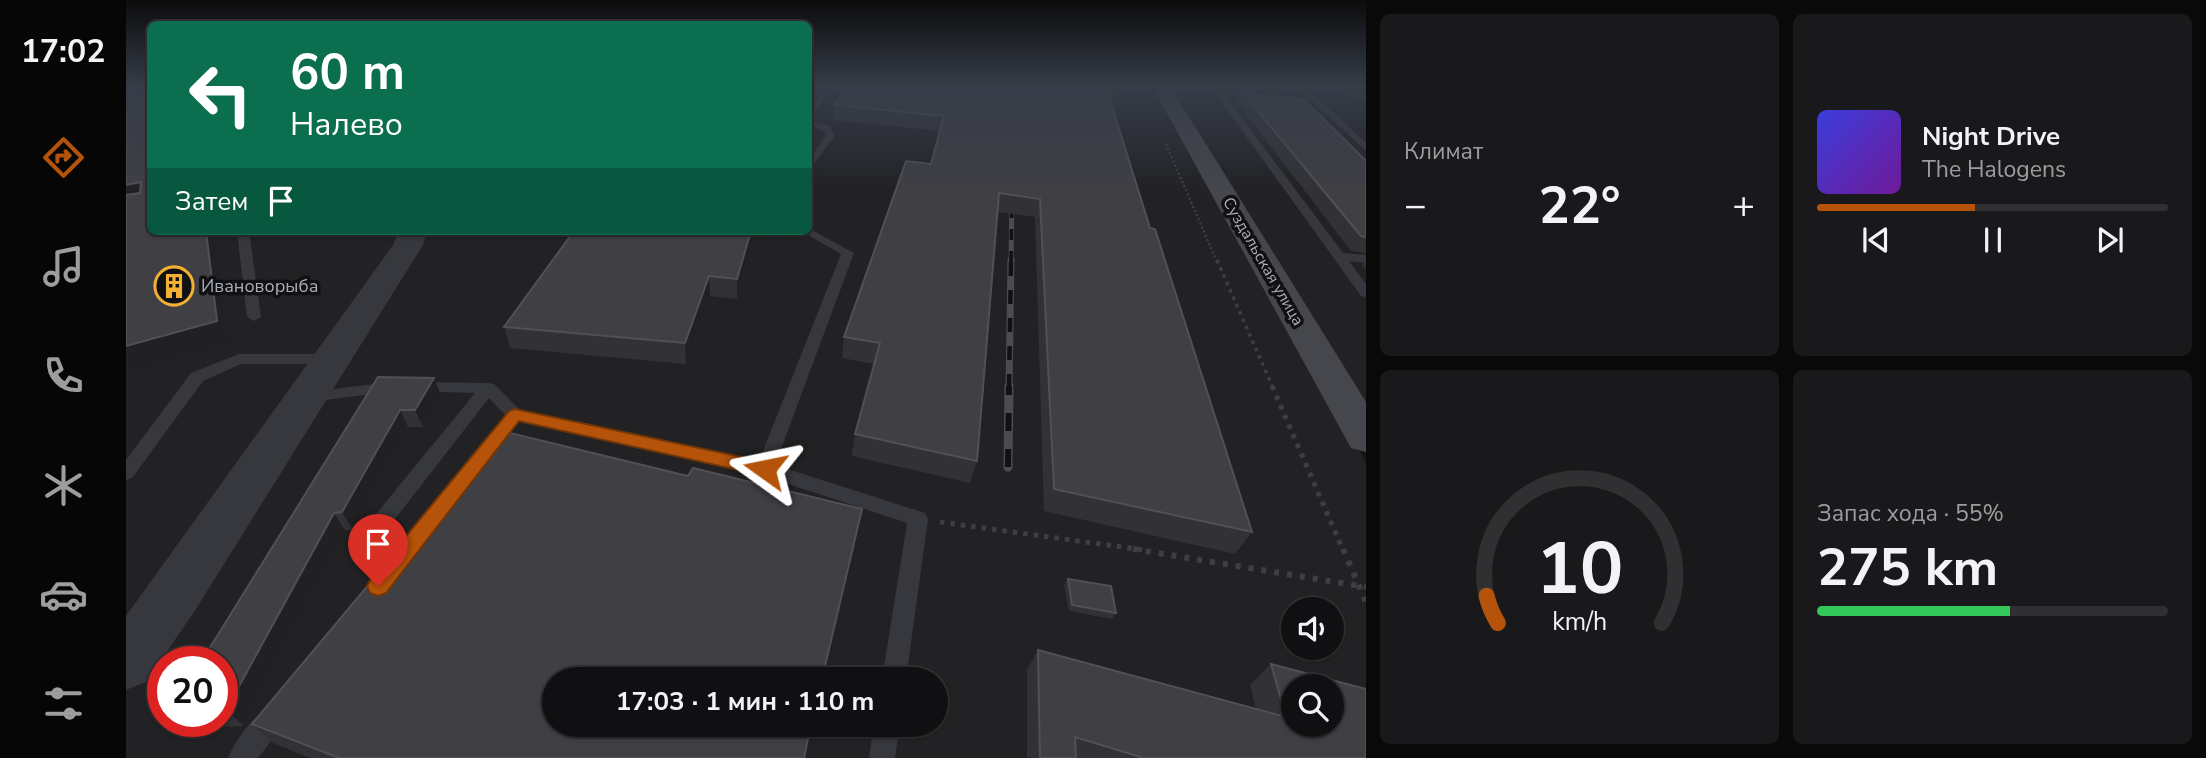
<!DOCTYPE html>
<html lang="ru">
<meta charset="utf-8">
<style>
body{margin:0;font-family:"Nunito Sans",sans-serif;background:#19191b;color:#f1f3f6;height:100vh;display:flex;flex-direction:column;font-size:26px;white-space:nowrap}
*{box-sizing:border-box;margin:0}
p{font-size:23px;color:#9c9d9f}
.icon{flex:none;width:38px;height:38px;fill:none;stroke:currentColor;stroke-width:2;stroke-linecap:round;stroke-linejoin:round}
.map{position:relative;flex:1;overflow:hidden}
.side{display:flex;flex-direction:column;gap:14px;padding:14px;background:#09090a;width:840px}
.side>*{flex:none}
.top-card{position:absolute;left:21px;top:21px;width:665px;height:214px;border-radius:10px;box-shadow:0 2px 5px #0004,0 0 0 2px #303032;background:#0b6e4f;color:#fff;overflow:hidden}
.fabs{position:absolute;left:1155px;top:597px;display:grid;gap:14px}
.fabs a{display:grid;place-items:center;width:63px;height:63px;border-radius:50%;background:#101012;box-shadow:0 2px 5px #0004,0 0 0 2px #303032;font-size:35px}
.speed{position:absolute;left:21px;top:646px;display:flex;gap:14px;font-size:35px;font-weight:700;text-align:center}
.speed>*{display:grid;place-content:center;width:91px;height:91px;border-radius:50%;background:#101012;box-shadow:0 2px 5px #0004,0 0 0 2px #303032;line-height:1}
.speed .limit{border:10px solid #d22;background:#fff;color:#111}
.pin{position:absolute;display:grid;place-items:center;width:60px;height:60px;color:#fff;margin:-72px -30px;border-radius:50% 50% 50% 0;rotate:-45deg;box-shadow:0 0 7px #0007}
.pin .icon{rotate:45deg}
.me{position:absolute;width:77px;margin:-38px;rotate:282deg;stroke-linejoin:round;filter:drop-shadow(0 0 5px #0008)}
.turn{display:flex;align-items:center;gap:24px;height:147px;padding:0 28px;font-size:32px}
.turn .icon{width:91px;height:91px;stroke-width:2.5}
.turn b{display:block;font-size:49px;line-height:60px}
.then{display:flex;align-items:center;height:66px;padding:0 28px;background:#0003;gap:14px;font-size:26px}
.big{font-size:52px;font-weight:700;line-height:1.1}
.side .tile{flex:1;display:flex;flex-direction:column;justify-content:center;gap:10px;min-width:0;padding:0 24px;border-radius:10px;background:#19191b}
.side .dial{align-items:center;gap:0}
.dial svg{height:182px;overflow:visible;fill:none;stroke:#303032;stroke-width:7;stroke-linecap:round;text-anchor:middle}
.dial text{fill:#f1f3f6;stroke:none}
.song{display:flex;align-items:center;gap:21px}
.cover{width:84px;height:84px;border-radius:10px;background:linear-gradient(135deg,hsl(240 70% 55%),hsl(280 70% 35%))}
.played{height:7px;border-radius:4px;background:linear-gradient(90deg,#b45309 45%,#303032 45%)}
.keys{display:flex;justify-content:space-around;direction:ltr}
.heat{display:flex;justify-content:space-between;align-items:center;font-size:38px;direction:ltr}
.charge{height:10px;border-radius:5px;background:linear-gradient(90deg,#34c759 55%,#303032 0)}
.side .tiles{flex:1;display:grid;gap:14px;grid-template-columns:repeat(2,1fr)}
.trip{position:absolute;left:416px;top:667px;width:406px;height:70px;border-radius:35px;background:#101012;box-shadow:0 2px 5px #0004,0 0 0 2px #303032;font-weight:700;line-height:70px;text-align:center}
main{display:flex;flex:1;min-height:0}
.menu{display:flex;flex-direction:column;width:126px;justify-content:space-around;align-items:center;background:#060607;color:#9c9d9f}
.menu .icon{width:49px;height:49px}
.menu .selected{color:#b45309}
.menu b{font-size:32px;color:#f1f3f6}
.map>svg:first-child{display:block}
.built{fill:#222225;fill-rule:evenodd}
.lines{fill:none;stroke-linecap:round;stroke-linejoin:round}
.path-far3{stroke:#3d3f44;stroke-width:2.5;stroke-dasharray:2 2.5;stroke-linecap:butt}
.path-far2{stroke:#3d3f44;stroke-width:3.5;stroke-dasharray:3.5 4.5;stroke-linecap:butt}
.path-far1{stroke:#3d3f44;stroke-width:5;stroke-dasharray:4.5 6;stroke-linecap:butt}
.path{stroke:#3d3f44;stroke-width:6;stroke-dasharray:5 8;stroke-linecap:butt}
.service{fill:#37383d;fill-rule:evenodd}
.tertiary{fill:#37383d;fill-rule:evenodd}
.secondary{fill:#45474d;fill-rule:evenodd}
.rail-far2-casing{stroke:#4a4c52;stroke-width:5}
.rail-far1-casing{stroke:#4a4c52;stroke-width:7}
.rail-casing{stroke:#4a4c52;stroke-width:9}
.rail-far2{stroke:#111113;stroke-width:3.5;stroke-dasharray:11;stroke-linecap:butt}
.rail-far1{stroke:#111113;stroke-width:4.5;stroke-dasharray:14;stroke-linecap:butt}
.rail{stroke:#111113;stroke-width:6;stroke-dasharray:18;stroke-linecap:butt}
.wall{fill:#323236}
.shaded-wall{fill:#212124}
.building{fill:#3f3f44;stroke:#4f5156;stroke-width:2;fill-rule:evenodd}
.route{fill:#b45309;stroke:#753606;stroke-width:2}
.labels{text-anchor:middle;stroke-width:7;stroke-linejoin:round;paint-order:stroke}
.far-street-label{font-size:16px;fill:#a8adb8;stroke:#111113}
.poi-label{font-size:18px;fill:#a8adb8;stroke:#111113;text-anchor:start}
</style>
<main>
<nav class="menu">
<b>17:02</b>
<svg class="icon selected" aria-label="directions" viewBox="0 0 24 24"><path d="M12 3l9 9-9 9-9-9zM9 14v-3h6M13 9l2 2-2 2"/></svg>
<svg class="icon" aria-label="music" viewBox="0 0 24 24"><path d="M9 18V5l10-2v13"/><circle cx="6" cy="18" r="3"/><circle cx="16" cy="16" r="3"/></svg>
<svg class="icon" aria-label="phone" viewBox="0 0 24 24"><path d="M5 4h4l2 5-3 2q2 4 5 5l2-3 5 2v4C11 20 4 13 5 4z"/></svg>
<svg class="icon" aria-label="climate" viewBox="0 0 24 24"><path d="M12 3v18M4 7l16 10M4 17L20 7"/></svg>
<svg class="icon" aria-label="car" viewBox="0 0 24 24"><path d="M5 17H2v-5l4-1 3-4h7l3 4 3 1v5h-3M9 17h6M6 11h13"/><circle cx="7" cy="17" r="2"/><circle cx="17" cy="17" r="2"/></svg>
<svg class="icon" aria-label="filters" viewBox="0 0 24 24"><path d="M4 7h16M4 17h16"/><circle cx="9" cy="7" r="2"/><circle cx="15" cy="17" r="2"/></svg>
</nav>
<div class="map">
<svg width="1240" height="758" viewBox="0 0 1240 758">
<rect width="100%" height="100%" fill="#161618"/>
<path class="built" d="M0,86H24V231H682L683,86H1037L1240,463V758H0ZM1167,609H1206V648H1167ZM37,662H96V721H37ZM429,679H810V724H429ZM1167,686H1206V724H1167Z
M1046,86H1214L1240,96V420Z"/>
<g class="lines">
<path class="path-far3" d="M1040,144L1091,262"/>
<path class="path-far2" d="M1091,260L1147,388"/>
<path class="path-far1" d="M1146,386L1217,550
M814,522L1018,550"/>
<path class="path" d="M1007,549L1240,587
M1217,549L1240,602"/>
<path class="service" d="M702,86H710L682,119V111Z
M1084,86H1092L1217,253L1240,255V263L1223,261L1240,284V297L1235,296Z
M1142,86L1218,89L1240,97V102L1217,93L1185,91L1240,143V151L1175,90Z
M682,120L704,126L709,136L682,171V160L700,136L697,130L682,125Z
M682,228L728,253L649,465L799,513L802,519L780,679H756L781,523L638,476L393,422L368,453H356L353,448L356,443L379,415L363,398L255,537L248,539L241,537L238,531L241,525L349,393L285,391L283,387L285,383L291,382L362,383L368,384L394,410L633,461L715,254L675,231H682Z
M111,231H123L135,317L128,321L121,317Z
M113,354H206L214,359L206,364H115L77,381L6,478L0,480V460L65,373Z
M265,382L271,383L273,387L271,391L183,402L175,397L183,392Z
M147,705L156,709L160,718L156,727L132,758H102C109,740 129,713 147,705Z
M748,724H774L769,758H743Z"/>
<path class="tertiary" d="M273,231H301L297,245L70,609L20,682L0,690V616L267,245Z"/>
<path class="secondary" d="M1026,86H1044L1240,402V452L1225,448Z"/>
<g class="rail-far2-casing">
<path id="rail-far2" d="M885,262L886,194"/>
</g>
<g class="rail-far1-casing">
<path id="rail-far1" d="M883,388L885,260"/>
</g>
<g class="rail-casing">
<path id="rail" d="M882,467L883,386"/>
</g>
<use href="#rail-far2" class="rail-far2"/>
<use href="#rail-far1" class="rail-far1"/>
<use href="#rail" class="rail"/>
</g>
<path class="wall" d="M682,86H697L693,93L682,92Z
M901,86H985L988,93L985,101L1024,228L1126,532L1109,554L918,511L909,217L871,212L851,461L844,483L726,456L729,434L748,364L716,358L718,337L805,164L814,131L707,120L708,105L901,91Z
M1098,86H1129L1128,95L1240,161V253L1225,251Z
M630,231L611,299L584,296L560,364L384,348L378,327Z
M1240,259V270L1236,265Z
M252,377L315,395L297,427H282L227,530H219L118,726L63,728L55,721H96V662Z
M732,531L679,758H184L147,743L126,724Z
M942,579L990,613L986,619L943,611L938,585Z
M912,650L1130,709L1124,685L1145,664L1240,758H901V670Z"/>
<path class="shaded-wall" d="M0,86H22V97L0,100Z
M15,182L24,198L0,204V185Z
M80,231H88L104,342L0,372V346Z
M625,231H630L611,299V279Z
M583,276L584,296L560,364L559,343Z
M308,378L315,395L297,427L289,410Z
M274,410L282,427L227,530L216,512Z
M736,509L732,531L698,679H696Z
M208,513L219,530L118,726L100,710Z
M685,724H687L679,758H678Z"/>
<path class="building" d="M721,86H846L906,91V86H985L988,93H982L1024,228L1029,229L1126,532L928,489L914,199L873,193L851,461L729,434L754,343L718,337L780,161L805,164L818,116L708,105Z
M1111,86H1129L1128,95L1177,99L1240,161V237L1235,236Z
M24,89V231H80L91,321L0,346V195L14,193L15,182L0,185V93Z
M448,231H625L611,279L583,276L559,343L378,327Z
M252,377L308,378L289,410H274L216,512L208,513L100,710H96V662H75Z
M372,430L562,476L567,468L736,509L696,679H429V724H685L678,758H213L126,724Z
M942,579L985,586L990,613L946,605Z
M912,650L1160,717L1145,664L1240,689V758H1018L949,737L950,758H914ZM1167,686H1206V724H1167Z"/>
<linearGradient id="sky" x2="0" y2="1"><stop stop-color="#0c0c0d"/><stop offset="0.45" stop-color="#363c48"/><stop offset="1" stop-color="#363c48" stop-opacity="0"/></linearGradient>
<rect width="1240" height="192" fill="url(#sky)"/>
<path class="route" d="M389,409L639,462L648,469L639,476L393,421L260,593L252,596L244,593L241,586L244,580L383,411Z"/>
<defs>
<g id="building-ring" transform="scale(2.0125)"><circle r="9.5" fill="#111113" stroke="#f2b134" stroke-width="1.5"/><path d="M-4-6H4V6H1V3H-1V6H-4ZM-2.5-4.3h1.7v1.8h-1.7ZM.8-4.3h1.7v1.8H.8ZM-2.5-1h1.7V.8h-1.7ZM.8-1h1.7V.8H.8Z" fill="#f2b134"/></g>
</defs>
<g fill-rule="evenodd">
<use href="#building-ring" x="48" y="286"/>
</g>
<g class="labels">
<g class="far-street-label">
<text transform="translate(1138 261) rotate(60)" y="6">Суздальская улица</text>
</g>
<g class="poi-label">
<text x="75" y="292">Ивановорыба</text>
</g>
</g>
</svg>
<div class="fabs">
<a><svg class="icon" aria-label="sound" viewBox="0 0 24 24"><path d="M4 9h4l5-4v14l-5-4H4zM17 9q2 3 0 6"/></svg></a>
<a><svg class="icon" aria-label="search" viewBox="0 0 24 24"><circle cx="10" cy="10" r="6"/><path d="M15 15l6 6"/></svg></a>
</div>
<div class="speed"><div class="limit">20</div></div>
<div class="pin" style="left:252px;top:586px;background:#d93025"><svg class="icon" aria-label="arrive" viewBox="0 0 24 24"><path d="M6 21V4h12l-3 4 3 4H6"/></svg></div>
<svg class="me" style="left:639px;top:469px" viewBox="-20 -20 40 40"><path d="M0-17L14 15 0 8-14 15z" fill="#b45309" stroke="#fff" stroke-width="4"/></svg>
<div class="trip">17:03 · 1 мин · 110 m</div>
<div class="top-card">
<div class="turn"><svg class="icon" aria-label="left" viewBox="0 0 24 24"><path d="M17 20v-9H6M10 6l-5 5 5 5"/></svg><div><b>60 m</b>Налево</div></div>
<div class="then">Затем<svg class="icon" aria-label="arrive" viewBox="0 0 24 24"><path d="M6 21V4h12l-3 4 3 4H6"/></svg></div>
</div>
</div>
<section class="side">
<div class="tiles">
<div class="tile"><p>Климат</p>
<div class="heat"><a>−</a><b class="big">22°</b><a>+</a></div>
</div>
<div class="tile">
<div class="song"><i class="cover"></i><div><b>Night Drive</b><p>The Halogens</p></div></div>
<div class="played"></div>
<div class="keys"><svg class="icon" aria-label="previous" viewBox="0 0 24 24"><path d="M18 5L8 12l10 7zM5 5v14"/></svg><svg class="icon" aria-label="pause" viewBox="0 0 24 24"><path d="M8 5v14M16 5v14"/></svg><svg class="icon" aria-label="next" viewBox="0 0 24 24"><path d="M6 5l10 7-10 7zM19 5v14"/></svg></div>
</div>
<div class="tile dial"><svg viewBox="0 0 100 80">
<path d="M14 69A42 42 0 1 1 86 69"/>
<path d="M14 69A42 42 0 0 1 9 57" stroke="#b45309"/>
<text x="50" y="56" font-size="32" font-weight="700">10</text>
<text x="50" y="72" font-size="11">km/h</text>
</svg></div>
<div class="tile"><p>Запас хода · 55%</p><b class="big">275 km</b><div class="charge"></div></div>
</div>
</section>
</main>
